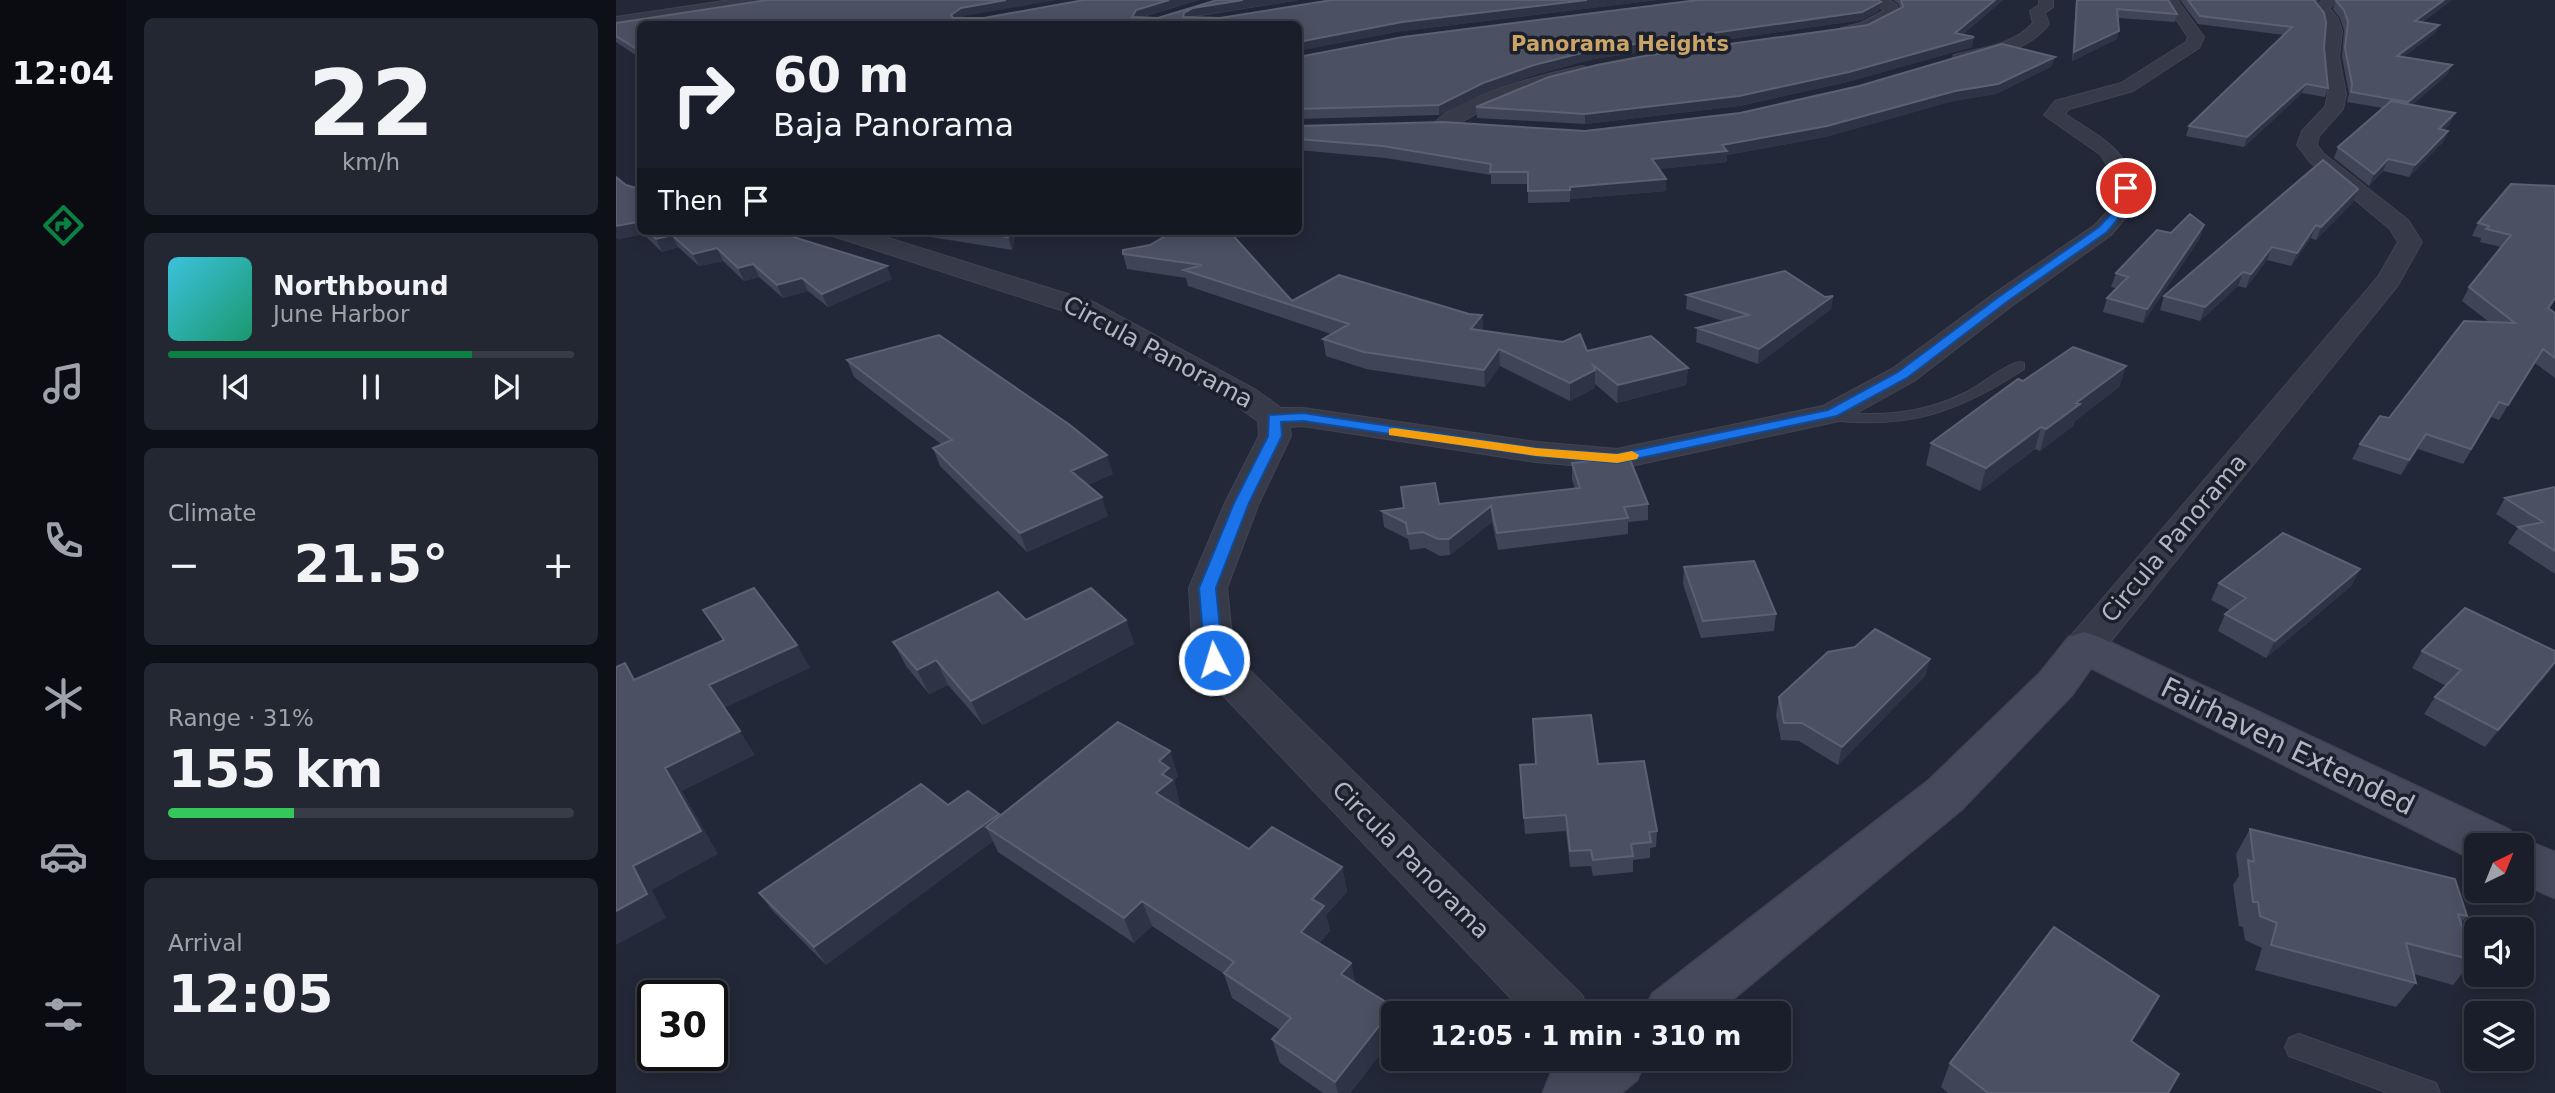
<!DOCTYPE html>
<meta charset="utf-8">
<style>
body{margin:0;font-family:"DejaVu Sans",sans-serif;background:#232732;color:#f1f3f6;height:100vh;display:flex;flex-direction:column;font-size:26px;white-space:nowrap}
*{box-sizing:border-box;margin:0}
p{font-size:23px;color:#9fa2a8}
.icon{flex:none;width:38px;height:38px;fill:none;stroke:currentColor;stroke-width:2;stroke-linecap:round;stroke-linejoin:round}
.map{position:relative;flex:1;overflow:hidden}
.sheet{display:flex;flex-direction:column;gap:18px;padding:18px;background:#0e1017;width:490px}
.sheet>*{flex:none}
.hud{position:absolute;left:21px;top:21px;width:665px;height:214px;border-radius:10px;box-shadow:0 4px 18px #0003,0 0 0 2px #383c47;background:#1a1e2a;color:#f1f3f6;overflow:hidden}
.needle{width:46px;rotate:43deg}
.controls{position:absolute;left:1848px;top:833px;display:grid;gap:14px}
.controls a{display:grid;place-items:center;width:70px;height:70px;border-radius:10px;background:#1a1e2a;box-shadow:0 4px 18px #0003,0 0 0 2px #383c47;font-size:35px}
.speed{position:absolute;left:21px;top:980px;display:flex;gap:14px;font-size:35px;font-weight:700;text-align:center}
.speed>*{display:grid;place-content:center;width:91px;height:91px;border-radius:50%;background:#1a1e2a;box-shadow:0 4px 18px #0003,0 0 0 2px #383c47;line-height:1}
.speed .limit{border:4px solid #111;border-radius:10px;background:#fff;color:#111}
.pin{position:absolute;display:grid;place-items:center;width:60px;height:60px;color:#fff;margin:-30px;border:4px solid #fff;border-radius:50%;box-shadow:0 2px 7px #0007}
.me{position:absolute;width:77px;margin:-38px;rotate:355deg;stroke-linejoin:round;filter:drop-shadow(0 0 5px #0008)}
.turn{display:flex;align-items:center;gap:24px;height:147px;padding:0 21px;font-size:32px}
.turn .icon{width:91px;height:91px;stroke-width:2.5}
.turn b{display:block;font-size:49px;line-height:60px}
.then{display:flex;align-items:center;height:66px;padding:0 21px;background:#0003;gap:14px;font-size:26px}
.big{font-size:52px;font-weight:700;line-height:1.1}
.sheet .widget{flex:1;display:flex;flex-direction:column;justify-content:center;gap:10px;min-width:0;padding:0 24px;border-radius:10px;background:#232732}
.sheet .dial{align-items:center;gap:0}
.dial b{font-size:91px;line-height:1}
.song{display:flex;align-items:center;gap:21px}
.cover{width:84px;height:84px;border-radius:10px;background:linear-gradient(135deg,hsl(190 70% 55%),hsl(160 70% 35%))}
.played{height:7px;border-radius:4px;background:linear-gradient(90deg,#0b8043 75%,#383c47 75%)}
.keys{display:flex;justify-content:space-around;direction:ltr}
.heat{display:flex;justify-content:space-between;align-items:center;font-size:38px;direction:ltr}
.charge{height:10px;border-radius:5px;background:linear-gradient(90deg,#34c759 31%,#383c47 0)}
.trip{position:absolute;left:765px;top:1001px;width:410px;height:70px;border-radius:10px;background:#1a1e2a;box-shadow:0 4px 18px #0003,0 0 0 2px #383c47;font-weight:700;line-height:70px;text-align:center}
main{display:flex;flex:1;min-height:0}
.tab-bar{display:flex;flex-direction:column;width:126px;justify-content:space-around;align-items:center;background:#0a0c11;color:#9fa2a8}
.tab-bar .icon{width:49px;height:49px}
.tab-bar .selected{color:#0b8043}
.tab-bar b{font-size:32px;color:#f1f3f6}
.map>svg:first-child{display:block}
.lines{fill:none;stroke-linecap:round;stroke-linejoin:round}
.lane-casing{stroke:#404452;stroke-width:2}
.street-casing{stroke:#404452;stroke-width:2}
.secondary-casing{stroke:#404452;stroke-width:3}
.lane{fill:#373b49;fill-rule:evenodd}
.street{fill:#373b49;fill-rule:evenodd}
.secondary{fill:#45495b;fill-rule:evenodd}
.wall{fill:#3f4557}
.shaded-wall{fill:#2e3446}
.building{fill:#4b5163;stroke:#5b6172;stroke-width:2}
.route{fill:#1a73e8;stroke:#114b97;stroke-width:2}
.slow{fill:#f59e0b}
.labels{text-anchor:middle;stroke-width:7;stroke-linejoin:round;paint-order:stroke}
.far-neighbourhood-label{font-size:21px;font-weight:bold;fill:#cba566;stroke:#1c202d}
.street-label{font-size:24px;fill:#b2b6c5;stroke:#1c202d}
.near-street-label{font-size:28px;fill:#b2b6c5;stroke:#1c202d}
</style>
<main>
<nav class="tab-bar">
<b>12:04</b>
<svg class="icon selected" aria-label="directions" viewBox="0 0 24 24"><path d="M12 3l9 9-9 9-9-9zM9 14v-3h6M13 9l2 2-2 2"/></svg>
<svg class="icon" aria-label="music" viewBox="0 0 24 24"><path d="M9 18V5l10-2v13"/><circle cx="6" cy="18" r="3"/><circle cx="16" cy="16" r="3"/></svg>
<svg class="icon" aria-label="phone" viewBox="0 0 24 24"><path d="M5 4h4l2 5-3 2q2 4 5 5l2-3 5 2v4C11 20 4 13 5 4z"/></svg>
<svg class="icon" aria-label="climate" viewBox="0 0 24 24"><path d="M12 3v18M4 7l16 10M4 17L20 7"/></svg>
<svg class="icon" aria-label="car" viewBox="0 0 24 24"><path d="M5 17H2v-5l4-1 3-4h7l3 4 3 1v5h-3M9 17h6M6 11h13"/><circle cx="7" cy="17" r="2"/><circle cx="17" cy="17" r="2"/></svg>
<svg class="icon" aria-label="filters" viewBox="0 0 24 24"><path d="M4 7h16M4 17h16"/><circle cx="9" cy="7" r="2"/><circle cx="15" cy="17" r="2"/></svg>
</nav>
<section class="sheet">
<div class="widget dial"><b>22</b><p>km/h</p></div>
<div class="widget">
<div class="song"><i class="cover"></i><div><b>Northbound</b><p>June Harbor</p></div></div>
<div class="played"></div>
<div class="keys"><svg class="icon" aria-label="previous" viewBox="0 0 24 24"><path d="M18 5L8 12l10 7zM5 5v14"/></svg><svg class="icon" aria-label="pause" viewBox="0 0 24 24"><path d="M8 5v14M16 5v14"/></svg><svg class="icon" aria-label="next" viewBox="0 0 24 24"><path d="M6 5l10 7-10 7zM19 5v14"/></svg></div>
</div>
<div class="widget"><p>Climate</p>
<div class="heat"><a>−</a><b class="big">21.5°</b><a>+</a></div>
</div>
<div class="widget"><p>Range · 31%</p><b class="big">155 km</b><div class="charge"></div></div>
<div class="widget"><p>Arrival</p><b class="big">12:05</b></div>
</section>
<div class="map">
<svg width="1939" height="1093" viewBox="0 0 1939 1093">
<rect width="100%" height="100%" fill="#232838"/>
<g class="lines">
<g class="lane-casing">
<path id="lane" d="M1403,362L1408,363V369C1340,414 1289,430 1207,419L1200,415L1207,411C1258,417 1304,416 1351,392C1368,383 1385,367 1403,362Z
M1683,1034L1820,1083L1824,1093H1772L1673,1056L1669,1047L1673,1038Z"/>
</g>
<g class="street-casing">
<path id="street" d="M114,0H149L142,4L0,27V17Z
M1255,0H1273L1280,4L1284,13C1271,26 1243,39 1225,34L1223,31L1225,28L1245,23L1268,11Z
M1423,0H1437V7L1429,13L1433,24C1412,52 1375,56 1344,64L1338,63L1336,59L1338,55C1365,48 1398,45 1417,23L1414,11L1423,5Z
M1547,0H1561L1588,37L1583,48L1517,91L1453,109L1449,114C1487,139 1517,152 1522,202L1495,235L1397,305L1298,381L1228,420L1001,469L920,462L687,426L674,427L675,436L643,503L611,588L618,655L966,995L974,1013H909L583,670L577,660L573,588L609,503L643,436L642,421L618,404L457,314L217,236L213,231H250L477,302L640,390L665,408H687L920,442L1001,449L1207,406L1276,369L1379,293L1479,225L1500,202L1491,165L1485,155L1428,115L1439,101L1505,83L1570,42L1572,37Z
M1707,0H1726L1713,8L1722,19L1726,31L1723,57L1730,94L1727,109L1703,136L1701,145L1708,154L1792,220L1806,242L1782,285L1482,657L1468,661L1454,657L1448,647L1454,637L1762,277L1782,242L1774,229L1694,162L1681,145L1686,131L1709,107L1712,94L1707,57L1710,31L1707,20L1697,7Z
M967,66L976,71L973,75L919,89L867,110L835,128H821L818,124C838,97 933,73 967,66Z"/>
</g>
<g class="secondary-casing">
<path id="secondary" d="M1468,632L1483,637L1894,830L1899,841L1906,839L1939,852V898L1906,884V845H1860V861L1858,860L1475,668L1456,695L1346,809L1100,1013H1028L1036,994L1312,781L1424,673L1453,637Z
M952,1059H1030L1021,1080L1005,1093H927L936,1071Z"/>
</g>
<use href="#lane" class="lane"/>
<use href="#street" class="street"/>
<use href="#secondary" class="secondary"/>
</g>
<path class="wall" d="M468,0H583L527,17L542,18L601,0H684L578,17L604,18L716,0H1041L787,31L24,24V58L0,42V23L348,16L346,18H368Z
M1277,0H1387L1346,35L1356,47L1231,82L1123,106L969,124L861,118L860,107L1252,25L1284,8L1282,3Z
M1460,0H1552L1561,14L1559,22L1502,18L1501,39L1456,61Z
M1564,0H1703L1700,2L1708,48L1712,88L1709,97L1686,93L1628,147L1570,136L1573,126L1668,35L1582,24Z
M1721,0H1836L1806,22L1823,25L1819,33L1787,57L1832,74L1796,105L1834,124L1828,130L1832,131L1827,142L1793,177L1767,171L1753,186L1718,158L1722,147L1767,108L1731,102L1733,94L1726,57L1728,30L1724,18L1717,9Z
M1263,11L1245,20L977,59L918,75L867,94L823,115L682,119V57Z
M1436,66L1380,94L1337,101L1209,137L1111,155V162L1043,169L1050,179V191L954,199V202L912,203V184H875V175L769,158L682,150V126L969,131L1124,113Z
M0,177L10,185L24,189V231H158L276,279L212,307L192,291L167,298L143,277L128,281L107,261L83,266L62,247L46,252L27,234L2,239L0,237Z
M1939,186V300L1933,309L1939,313V378L1919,363L1883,420L1875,417L1847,464L1802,449L1785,475L1736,459L1744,444L1773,418L1873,322L1846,301L1853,287L1885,247L1864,242L1865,238L1856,236L1862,223Z
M1737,202L1700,240L1695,238L1675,266L1651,260L1630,288L1622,286L1584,321L1544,310L1548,296Z
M1588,225L1584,238L1527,323L1487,312L1491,298L1500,288L1495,287L1500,273L1555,233Z
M298,231H400L396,250L308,236Z
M577,236L676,301L866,315L867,331L971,351L1072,368L1070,385L1001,403L979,384V388L954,401L884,366L869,387L750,369L710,356L707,339L715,334L572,286L570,278L511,269L507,254Z
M1071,295L1209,297L1217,296L1215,309L1142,364L1080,342L1081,328L1107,321L1070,309Z
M231,360L497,474L471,485L492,516L411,552L324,466L317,448L325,444L238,377Z
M1510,366L1503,387L1459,421L1457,426L1424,451L1419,449L1364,491L1310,465L1315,443L1407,381Z
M956,463L1032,504V520L1012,522V534L882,550L876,522L834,555L824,556L809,548L794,550L792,539L768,527L766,511L959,489L956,479Z
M1939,487V574L1892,543L1902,528L1880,514L1889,498Z
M1068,567L1160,614L1158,631L1085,638L1067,584Z
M1744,569L1735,586L1650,658L1602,631L1609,614L1614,610L1595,600L1603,583Z
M410,620H510L518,644L367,725L332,685L313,694L290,666L277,642Z
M1806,651L1934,671L1869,747L1808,714L1819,697L1830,686L1796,668Z
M1314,659L1309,676L1222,765L1183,741L1165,740L1160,715L1163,697Z
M917,719L982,764L1041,831L1040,847L1034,848V858L1017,860V872L977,876L975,866L954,867L950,831L909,834L905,781L920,764Z
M554,751L562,776L558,780L564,805L562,806L633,849L726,867L731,892L710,915L714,931L703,943L735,963L739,983L778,1007L779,1013H777V1038L734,1093H707L664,1063L656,1039L664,1030L616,998L608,974L536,926L518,943L382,852L377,841L210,965L156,910L143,893L332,805L383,814L384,816Z
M1634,829L1851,916L1845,923L1857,960L1837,985L1798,974L1800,983L1780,1007L1639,970L1646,948L1629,940L1627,927L1623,926L1617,885L1623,876L1620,854Z
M1543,996L1516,1042L1552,1093H1332L1325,1087L1334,1063Z"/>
<path class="shaded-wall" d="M390,0H442L348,16L337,24L335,15L345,8Z
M553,0H583L522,18L516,17L520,10Z
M627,0H684L579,16L570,22L567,17L568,13L577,8Z
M971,0H1041L787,31L682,51V42L786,22Z
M1379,0H1387L1337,42L1339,33Z
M1828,0H1836L1795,29L1799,21Z
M1265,2L1263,11L1245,20L977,59L918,75L867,94L823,115V105L867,83L918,65L977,50Z
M1823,25L1819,33L1777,65L1781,56Z
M1503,31L1501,39L1456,61L1458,52Z
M1358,37L1356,47L1231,82L1123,106L969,124V114Z
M1439,57L1436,66L1380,94L1337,101L1209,137L1111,155V162L1035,170L1036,159Z
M1836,65L1832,74L1788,112L1792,102Z
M1690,84L1686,93L1628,147L1631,137Z
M1839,113L1834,124L1817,140L1823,129Z
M1832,131L1827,142L1793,177L1799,165Z
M1772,159L1767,171L1753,186L1758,174Z
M1050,179V191L954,199V187Z
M1742,189L1737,202L1700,240L1705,227Z
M21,222L24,228V231H26L27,234L2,239L0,236V226Z
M1588,225L1584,238L1527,323L1531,309Z
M1700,225L1695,238L1675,266L1681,253Z
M393,231H400L396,250L392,237Z
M56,235L62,247L46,252L40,239Z
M1656,247L1651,260L1630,288L1635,274Z
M101,248L107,261L83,266L77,254Z
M137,264L143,277L128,281L122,268Z
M271,266L276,279L212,307L206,294Z
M1627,272L1622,286L1584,321L1589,307Z
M186,278L192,291L167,298L161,285Z
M1217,296L1215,309L1142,364L1143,349Z
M866,315L867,332L855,329Z
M883,349L884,366L869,387L868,370Z
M1927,349L1919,363L1883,420L1892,405Z
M1510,366L1503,387L1459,421L1457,426L1424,451L1430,429L1460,403Z
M1072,368L1070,385L1001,403L1002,385Z
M979,370V388L954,401V383Z
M1425,427L1419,449L1364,491L1370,468Z
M1810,434L1802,449L1785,475L1793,460Z
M491,455L497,474L461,489L455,471Z
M486,497L492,516L411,552L404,533Z
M875,506L876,522L834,555L833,539Z
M1744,569L1735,586L1650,658L1659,641Z
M510,620L518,644L367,725L355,701Z
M181,645L194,668L108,708L93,685Z
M1314,659L1309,676L1222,765L1226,747Z
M320,660L332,685L313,694L301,670Z
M1939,662L1934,671L1869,747L1882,730Z
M124,731L139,755L66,791L102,854L36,890L50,918L0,945V911L49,768Z
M554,751L562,776L558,780L564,805L549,818L540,793L543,761Z
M383,814L391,831L370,827L377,841L210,965L198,947Z
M726,867L731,892L710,915L714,931L691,957L685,932L696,899Z
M526,901L536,926L518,943L508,918Z
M735,963L740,987L725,974Z
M1543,996L1530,1021L1501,1065L1515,1041Z
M778,1007L779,1013H777V1038L734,1093H722L719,1082Z"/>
<path class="building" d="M152,0H390L345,8L335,15L337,18H368L468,0H553L520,10L516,17L542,18L601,0H627L577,8L568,13L567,17L604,18L716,0H971L786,22L682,42V24H24V51L0,36V23Z
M1082,0H1262L1265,2L1246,12L977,50L918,65L867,83L823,105L682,109V57L787,37Z
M1285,0H1379L1339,33L1358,37L1233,72L1123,96L969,114L860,107L933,77L981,65L1034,55L1252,25L1287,7Z
M1461,0H1552L1561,14L1501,9L1503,31L1458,52Z
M1572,0H1698L1708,13L1710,23L1708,48L1712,88L1690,84L1631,137L1573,126L1676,27L1584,16Z
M1721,0H1828L1799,21L1823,25L1781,56L1836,65L1792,102L1735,92L1736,84L1729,48L1732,22L1728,10L1720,1Z
M1386,44L1439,57L1382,84L1339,91L1211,126L1106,145L1111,151L1036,159L1050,179L954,187V190L912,191V172H874L875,164L767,146L682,139V126L827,122L969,131L1124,113L1243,86Z
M1775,101L1839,113L1823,129L1832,131L1799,165L1772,159L1758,174L1722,147Z
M1707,160L1742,189L1705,227L1700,225L1681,253L1656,247L1635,274L1627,272L1589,307L1548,296Z
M0,177L10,185L24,189V225L21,222L0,226Z
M1895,184L1939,186V298L1932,308L1939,313V358L1927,349L1892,405L1883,402L1855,449L1810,434L1793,460L1744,444L1764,416L1773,418L1848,321L1899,323L1853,287L1895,235L1870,229L1873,226L1862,223Z
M1574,214L1588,225L1531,309L1491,298L1512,277L1500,273L1541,230L1555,233Z
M31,231H158L271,266L206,294L186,278L161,285L137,264L122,268L101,248L77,254L56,235L40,239Z
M354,231H393L392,237Z
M558,231H573L577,236L601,231H613L676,301L723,275L853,314L866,315L855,329L947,342L964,334L971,351L1035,336L1072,368L1002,385L977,365L979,370L954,383L883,349L868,370L748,352L707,339L733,324L568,270L586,265L507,254V250L534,245Z
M1169,271L1209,297L1217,296L1143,349L1081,328L1133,315L1071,295Z
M323,335L454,425L491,455L455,471L486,497L404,533L317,448L336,440L231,360Z
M1457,347L1510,366L1460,403L1464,404L1430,429L1425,427L1370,468L1315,443L1402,379L1407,381Z
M1013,457L1032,504L1008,507L1012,518L881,533L875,506L833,539H822L807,532L792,534L790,523L766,511L788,508L785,487L819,483L823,504L964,488L956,463Z
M1939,487V551L1902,527L1927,522L1889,498Z
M1667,533L1744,569L1659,641L1609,614L1630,598L1603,583Z
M1138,561L1160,614L1087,621L1068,567Z
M138,588L181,645L93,685L124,731L49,768L85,831L17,866L31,894L0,911V667L9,663L18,680L108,640L87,610Z
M475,588L510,620L355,701L320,660L301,670L277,642L382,592L410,620Z
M1849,608L1939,651V662L1882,730L1819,697L1845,670L1806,651Z
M1259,629L1314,659L1226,747L1186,723H1168L1163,697L1212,652L1239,647Z
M975,715L982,764L1028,761L1041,831L1033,832L1035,842L1015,844L1017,856L977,860L975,850L954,851L950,815L908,818L904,765L920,764L917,719Z
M502,722L554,751L543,761L553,768L546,774L556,780L540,793L633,849L656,827L726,867L696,899L708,906L685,932L735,963L725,974L778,1007L719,1082L656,1039L675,1018L608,973L618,962L526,901L508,918L370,827Z
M305,784L332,805L352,791L383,814L198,947L143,893Z
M1634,829L1839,879L1851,916L1842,914L1857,960L1790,943L1800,983L1655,945L1661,923L1644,916L1642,902H1637L1632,860L1638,862Z
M1438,927L1543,996L1515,1041L1563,1074L1552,1093H1372L1334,1063Z"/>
<path class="route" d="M1507,186L1515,188L1516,202L1491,232L1392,301L1291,378L1221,416L1001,463L920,456L687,421L665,422L666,436L633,503L600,588L607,660L605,664H592L589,660L583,588L618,503L652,436L653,415L687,413L920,448L1001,454L1212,410L1282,372L1384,296L1483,227L1506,202Z"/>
<path class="slow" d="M778,428L920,448L1001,454L1016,451L1023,455L1021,459L1001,463L920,456L773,435V429Z"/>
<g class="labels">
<g class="far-neighbourhood-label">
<text x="1004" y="51">Panorama Heights</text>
</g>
<g class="street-label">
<text transform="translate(542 352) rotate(28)" y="8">Circula Panorama</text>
<text transform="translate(1558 538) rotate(-50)" y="8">Circula Panorama</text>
<text transform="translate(795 860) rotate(45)" y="8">Circula Panorama</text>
</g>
<g class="near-street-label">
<text transform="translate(1672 746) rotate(26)" y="10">Fairhaven Extended</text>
</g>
</g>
</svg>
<div class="controls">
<a><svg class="needle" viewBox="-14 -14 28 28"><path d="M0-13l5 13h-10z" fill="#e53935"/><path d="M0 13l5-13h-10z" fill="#9fa2a8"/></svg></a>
<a><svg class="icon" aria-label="sound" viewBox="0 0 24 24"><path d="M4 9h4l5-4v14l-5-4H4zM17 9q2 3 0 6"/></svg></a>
<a><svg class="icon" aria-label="layers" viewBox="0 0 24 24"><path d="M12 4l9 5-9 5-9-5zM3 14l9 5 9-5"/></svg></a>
</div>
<div class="speed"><div class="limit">30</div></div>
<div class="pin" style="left:1510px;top:188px;background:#d93025"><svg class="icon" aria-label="arrive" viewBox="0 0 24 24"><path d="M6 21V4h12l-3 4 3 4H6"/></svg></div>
<svg class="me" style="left:598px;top:660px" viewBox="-20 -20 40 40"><circle r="17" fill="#1a73e8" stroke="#fff" stroke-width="3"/><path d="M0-11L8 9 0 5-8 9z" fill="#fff"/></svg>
<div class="trip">12:05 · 1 min · 310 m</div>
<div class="hud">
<div class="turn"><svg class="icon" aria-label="right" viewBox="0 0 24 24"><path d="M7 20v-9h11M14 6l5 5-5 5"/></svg><div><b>60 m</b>Baja Panorama</div></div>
<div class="then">Then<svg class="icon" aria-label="arrive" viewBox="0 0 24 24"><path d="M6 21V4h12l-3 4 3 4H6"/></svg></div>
</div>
</div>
</main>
